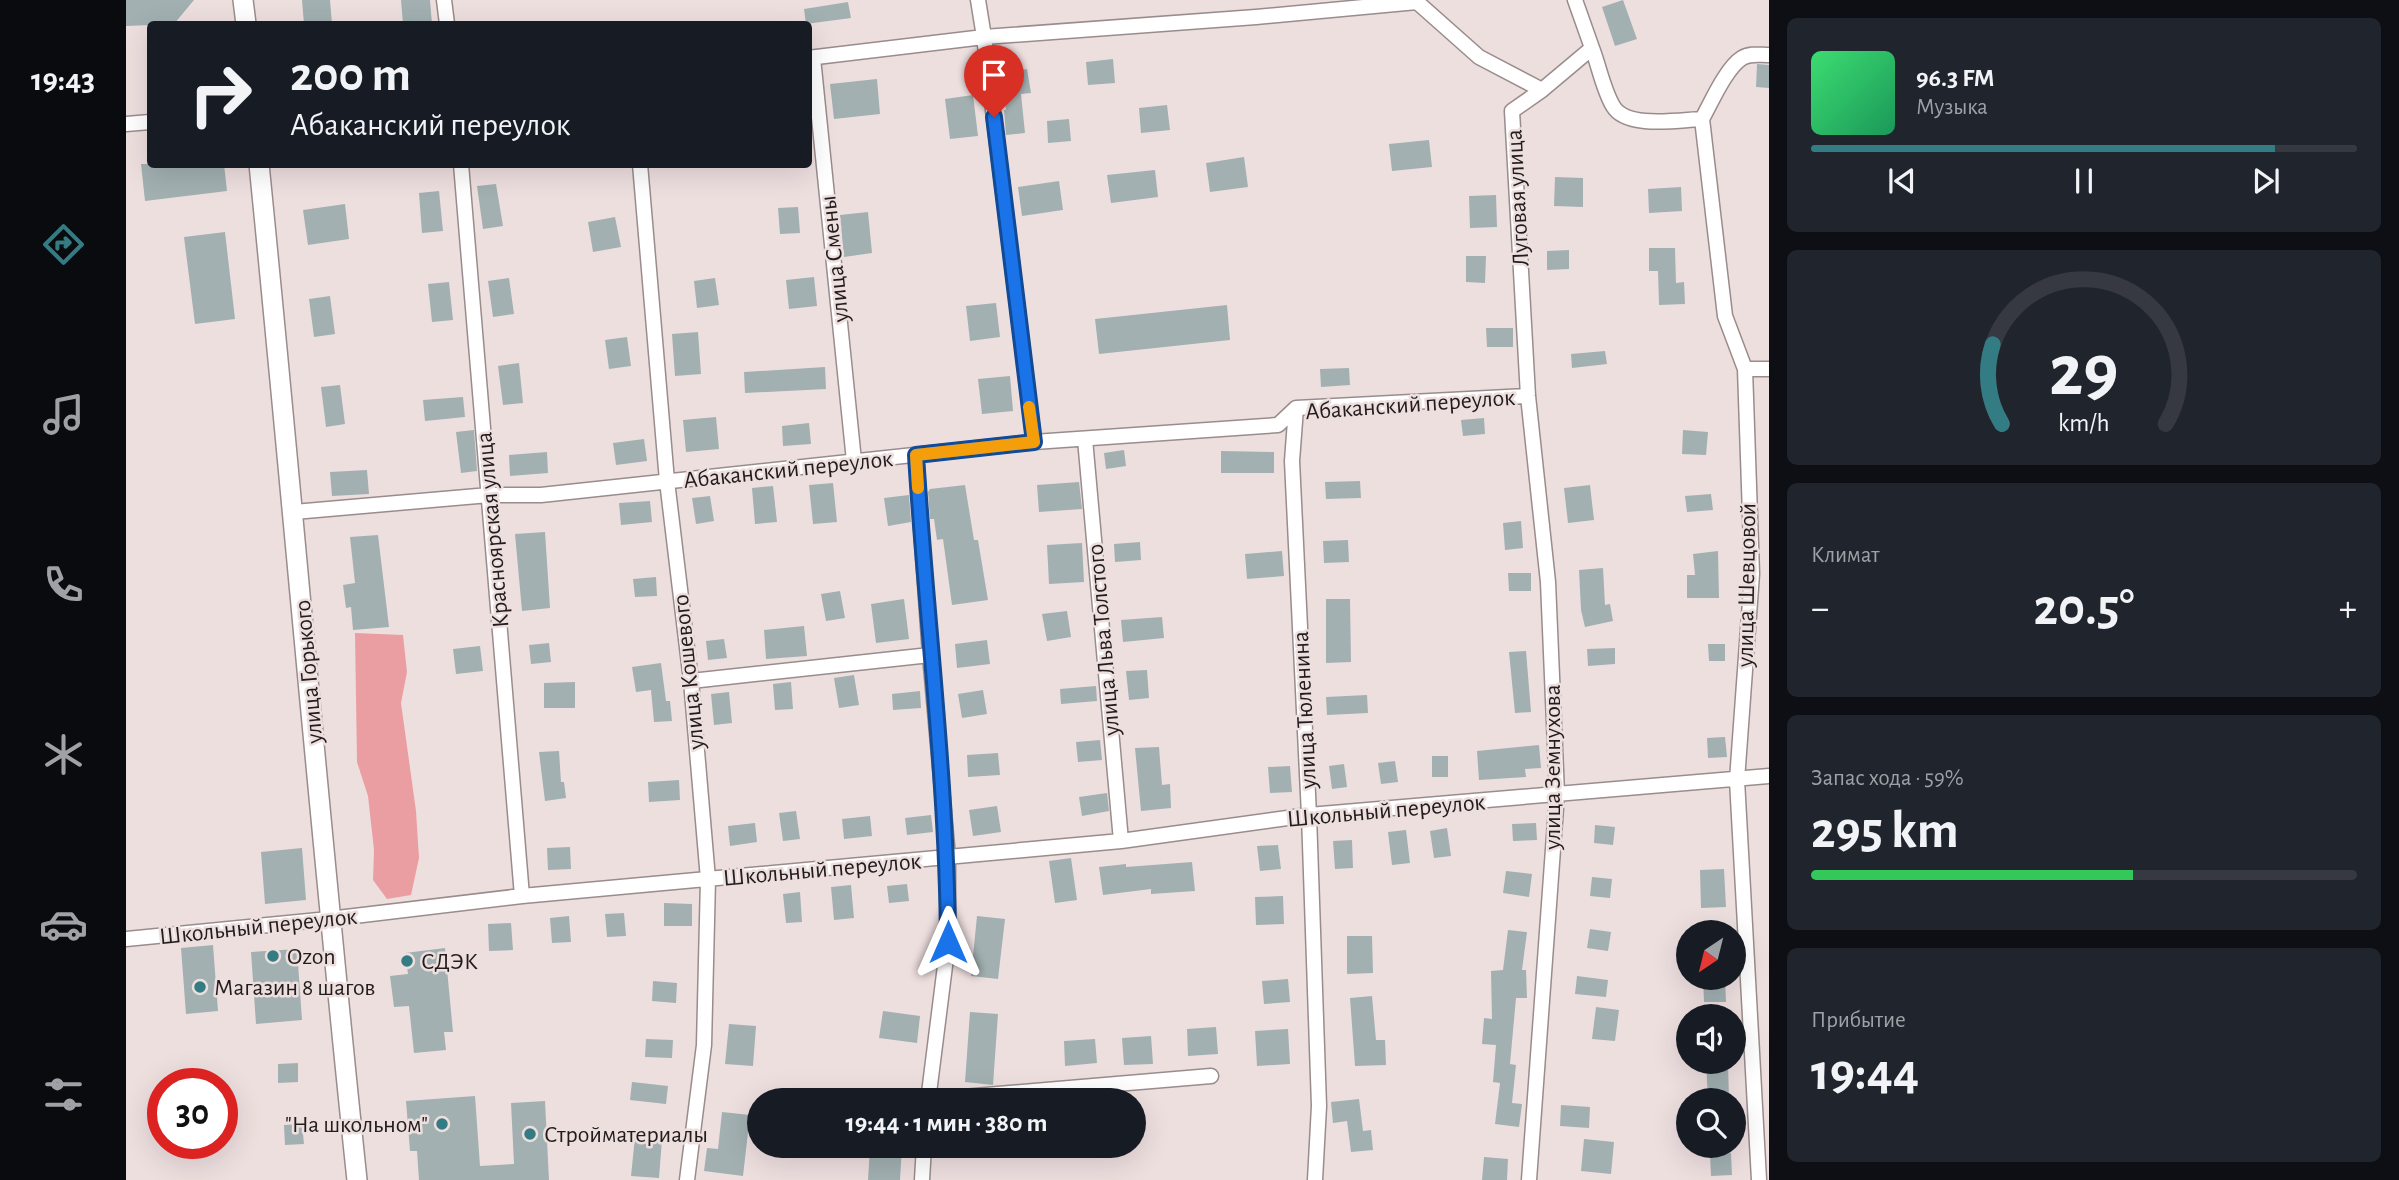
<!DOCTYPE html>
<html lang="ru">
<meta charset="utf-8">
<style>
body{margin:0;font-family:"Alegreya Sans",sans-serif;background:#20242c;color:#f1f3f6;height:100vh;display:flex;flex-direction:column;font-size:26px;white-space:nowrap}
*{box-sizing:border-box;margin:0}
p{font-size:23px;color:#9ea1a6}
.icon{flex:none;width:38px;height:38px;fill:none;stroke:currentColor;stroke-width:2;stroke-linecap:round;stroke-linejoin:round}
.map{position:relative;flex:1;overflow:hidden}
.panel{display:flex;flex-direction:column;gap:18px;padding:18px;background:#0d0f14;width:630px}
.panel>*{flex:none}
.guide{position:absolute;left:21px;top:21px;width:665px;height:147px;border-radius:7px;box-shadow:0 7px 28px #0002;background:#171b24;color:#f1f3f6;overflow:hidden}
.needle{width:46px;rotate:215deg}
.controls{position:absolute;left:1550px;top:920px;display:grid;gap:14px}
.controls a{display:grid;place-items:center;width:70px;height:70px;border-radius:50%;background:#171b24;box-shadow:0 7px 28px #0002;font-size:35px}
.speed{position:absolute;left:21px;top:1068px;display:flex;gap:14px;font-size:35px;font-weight:700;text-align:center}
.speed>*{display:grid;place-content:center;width:91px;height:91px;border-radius:50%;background:#171b24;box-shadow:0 7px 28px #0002;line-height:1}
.speed .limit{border:10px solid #d22;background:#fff;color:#111}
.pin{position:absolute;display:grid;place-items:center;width:60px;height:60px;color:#fff;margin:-72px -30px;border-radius:50% 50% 50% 0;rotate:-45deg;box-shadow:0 0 7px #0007}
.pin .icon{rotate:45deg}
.me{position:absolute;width:77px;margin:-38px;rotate:0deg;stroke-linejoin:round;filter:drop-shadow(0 0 5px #0008)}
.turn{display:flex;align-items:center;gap:24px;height:147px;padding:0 28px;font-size:32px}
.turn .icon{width:91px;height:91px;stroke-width:2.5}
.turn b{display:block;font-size:49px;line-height:60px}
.big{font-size:52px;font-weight:700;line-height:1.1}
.panel .card{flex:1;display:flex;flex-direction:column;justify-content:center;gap:10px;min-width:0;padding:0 24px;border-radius:10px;background:#20242c}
.panel .dial{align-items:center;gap:0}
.dial svg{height:182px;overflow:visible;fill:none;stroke:#363941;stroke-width:7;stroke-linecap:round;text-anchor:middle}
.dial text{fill:#f1f3f6;stroke:none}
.song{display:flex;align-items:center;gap:21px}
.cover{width:84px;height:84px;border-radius:10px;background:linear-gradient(135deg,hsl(140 70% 55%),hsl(150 70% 35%))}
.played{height:7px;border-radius:4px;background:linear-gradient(90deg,#347c83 85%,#363941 85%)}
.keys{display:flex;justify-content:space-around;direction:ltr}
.heat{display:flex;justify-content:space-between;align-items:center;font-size:38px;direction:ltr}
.charge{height:10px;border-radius:5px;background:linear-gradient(90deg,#34c759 59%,#363941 0)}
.trip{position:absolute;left:621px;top:1088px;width:399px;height:70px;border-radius:35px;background:#171b24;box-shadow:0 7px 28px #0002;font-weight:700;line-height:70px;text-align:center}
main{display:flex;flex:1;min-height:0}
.tabs{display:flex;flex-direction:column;width:126px;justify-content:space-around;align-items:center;background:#090b0e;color:#9ea1a6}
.tabs .icon{width:49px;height:49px}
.tabs .selected{color:#347c83}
.tabs b{font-size:32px;color:#f1f3f6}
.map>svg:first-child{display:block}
.forest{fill:#ea9ea2}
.building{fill:#a2b0b2}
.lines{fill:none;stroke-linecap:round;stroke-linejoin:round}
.street-casing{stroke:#9a8c8c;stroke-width:17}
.secondary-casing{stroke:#9a8c8c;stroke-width:22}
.street{stroke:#fff;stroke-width:14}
.secondary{stroke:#fff;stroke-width:19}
.route-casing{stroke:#114b97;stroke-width:18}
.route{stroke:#1a73e8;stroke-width:12}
.slow{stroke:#f59e0b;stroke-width:12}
.poi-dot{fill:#347c83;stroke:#eedfdf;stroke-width:2.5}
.labels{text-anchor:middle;stroke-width:5;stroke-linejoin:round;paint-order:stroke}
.street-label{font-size:24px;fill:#221c1c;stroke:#eedfdf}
.poi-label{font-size:24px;fill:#221c1c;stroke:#eedfdf;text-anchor:start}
</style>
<main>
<nav class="tabs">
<b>19:43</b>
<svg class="icon selected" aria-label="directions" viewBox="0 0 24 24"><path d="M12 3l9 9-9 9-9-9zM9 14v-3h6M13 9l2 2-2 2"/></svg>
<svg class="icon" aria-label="music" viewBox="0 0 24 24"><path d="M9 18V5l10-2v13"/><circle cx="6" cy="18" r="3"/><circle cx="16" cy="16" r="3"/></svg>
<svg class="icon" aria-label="phone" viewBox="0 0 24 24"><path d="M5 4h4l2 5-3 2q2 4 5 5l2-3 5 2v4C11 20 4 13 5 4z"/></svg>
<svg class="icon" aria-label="climate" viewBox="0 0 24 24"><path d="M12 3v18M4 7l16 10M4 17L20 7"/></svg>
<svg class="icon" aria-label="car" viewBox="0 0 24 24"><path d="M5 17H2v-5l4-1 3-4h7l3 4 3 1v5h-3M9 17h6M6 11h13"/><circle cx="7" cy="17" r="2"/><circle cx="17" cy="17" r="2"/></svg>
<svg class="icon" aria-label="filters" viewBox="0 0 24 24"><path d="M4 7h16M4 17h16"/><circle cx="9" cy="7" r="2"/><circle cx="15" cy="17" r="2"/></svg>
</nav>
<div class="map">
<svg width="1643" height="1180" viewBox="0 0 1643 1180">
<rect width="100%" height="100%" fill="#eedfdf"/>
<path class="forest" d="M229,633L277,635L281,672L275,703L290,811L293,858L285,895L261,899L247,880L248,850L242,796L231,762Z"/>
<path class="building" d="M0,0H68L48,24L0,26Z
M176,0H204L206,24H178Z
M275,0H304L306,24H277Z
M1497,0L1511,39L1489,46L1476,7Z
M722,2L725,18L680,24L678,9Z
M987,59L989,83L962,85L960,62Z
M1631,64L1643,65V88L1630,87Z
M901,69L905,93L895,94L899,133L880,135L878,110H880L875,73Z
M751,79L754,114L708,119L704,84Z
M847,95L852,136L824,139L819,99Z
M1041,105L1044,130L1015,133L1013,108Z
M943,119L945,141L922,143L921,121Z
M1303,140L1306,167L1266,171L1263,144Z
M1118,157L1122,187L1084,192L1080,163Z
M15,164H98L101,191L19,201Z
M1029,170L1032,197L985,203L981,175Z
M1429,177L1457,178V207L1428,206Z
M933,181L937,210L896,216L892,187Z
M370,184L377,226L357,229L351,186Z
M1555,187L1556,211L1523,213L1522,189Z
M313,191L317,231L296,233L293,193Z
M1370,195L1371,227L1344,228L1343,196Z
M219,204L223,239L182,245L177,210Z
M672,207L674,233L654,234L652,208Z
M742,212L746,253L718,257L714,215Z
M489,217L495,247L467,252L462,222Z
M99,232L109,319L69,324L58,237Z
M1523,248H1549L1550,283L1558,282L1559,304L1533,305L1532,271H1523Z
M1443,250V269L1421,270V251Z
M1340,256H1360L1359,283L1340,282Z
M688,277L691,306L663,309L660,280Z
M383,278L388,314L367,317L362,281Z
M589,278L593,305L571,308L568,281Z
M323,282L327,320L306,322L302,284Z
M204,296L209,334L188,337L183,299Z
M870,303L874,337L844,341L840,306Z
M1101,305L1104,340L973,354L969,319Z
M1360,328H1387V347H1361Z
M572,332L575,374L549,376L546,334Z
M501,337L505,366L483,369L479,340Z
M1479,351L1481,364L1446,368L1445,354Z
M393,363L397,403L377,405L372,366Z
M699,367L700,389L619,393L618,372Z
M1223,368L1224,385L1195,387L1194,369Z
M884,376L887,411L856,414L852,379Z
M214,385L219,424L200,427L195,387Z
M337,397L339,417L299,421L297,400Z
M590,417L593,449L560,452L557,420Z
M1358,418L1359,434L1337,436L1335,420Z
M683,423L685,444L657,446L656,426Z
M348,430L351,471L335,473L330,432Z
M1557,430L1582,432L1580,455L1556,454Z
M518,439L521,461L490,465L487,443Z
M998,450L1000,466L980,469L978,453Z
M1095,451L1148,452V473H1095Z
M421,452L422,473L384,476L383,455Z
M241,470L243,494L206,496L204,472Z
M1234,481L1235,498L1200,499L1199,482Z
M953,482L956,509L913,512L911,485Z
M707,483L711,522L687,524L683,485Z
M839,485L848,540H852L862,600L826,605L817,539L811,540L808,519H804L802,492L804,489Z
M1464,485L1468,520L1442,523L1438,488Z
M647,486L651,522L629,524L626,488Z
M1585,494L1587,510L1561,512L1559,496Z
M783,495L785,522L762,526L758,498Z
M584,496L588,521L570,524L566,498Z
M524,501L526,522L495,525L493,503Z
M1395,521L1397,548L1379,550L1377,523Z
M419,532L424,608L396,611L389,534Z
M252,535L263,627L227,630L225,607L220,608L217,585L229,583L224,537Z
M1222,540L1223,562L1198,563L1197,541Z
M1014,542L1015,560L989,562L988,544Z
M956,543L958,582L923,584L921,545Z
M1156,551L1158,576L1121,579L1119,554Z
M1592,551L1593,598H1561V575H1569L1567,554Z
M1477,568L1479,605L1484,604L1487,621L1459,627L1455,610L1453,570Z
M1382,573H1405V591H1383Z
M530,577L531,596L509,597L507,579Z
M714,591L719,618L700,621L695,594Z
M778,599L783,639L750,643L745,604Z
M1200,599H1224L1225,662L1200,663Z
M941,611L945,637L921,641L916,614Z
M1036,617L1038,638L997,642L995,620Z
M678,626L681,656L640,659L638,630Z
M598,639L601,658L582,660L580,641Z
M861,640L864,664L831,668L829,644Z
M423,643L425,662L405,664L403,645Z
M1582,644H1599V661H1583Z
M354,646L357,671L330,674L327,649Z
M1489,648V664L1462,666L1461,649Z
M1400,651L1405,712L1389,713L1383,652Z
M535,663L540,701H544L546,721L528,722L525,690L510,692L506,667Z
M1021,670L1023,698L1003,700L1000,671Z
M728,675L733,705L713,708L708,678Z
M449,682V708H418V683Z
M665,682L667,709L649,710L647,684Z
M970,686L971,701L935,704L934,689Z
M857,690L861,714L836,718L832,694Z
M794,691L795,708L767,710L766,694Z
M603,692L606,723L588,725L585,694Z
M1241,695L1242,713L1201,715L1200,697Z
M1599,737L1601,757L1582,758L1581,738Z
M974,740L976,760L952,762L950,742Z
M1413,745L1415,768L1399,769L1400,777L1353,780L1351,751Z
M1033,747L1036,785L1044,784L1045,808L1015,811L1009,748Z
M433,751L435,782H438L440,798L419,801L413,752Z
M872,753L874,775L842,777L841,755Z
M1306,756H1322V777H1306Z
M1269,761L1272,782L1255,784L1252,763Z
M1218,764L1221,787L1206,789L1203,766Z
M1164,766L1166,792L1144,793L1142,767Z
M553,780L554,800L523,802L522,782Z
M981,793L983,811L956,816L953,797Z
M871,806L875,832L847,836L843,810Z
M670,811L674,839L657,841L653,813Z
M805,815L807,832L781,835L779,818Z
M744,816L746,836L718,839L716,819Z
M629,823L631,842L604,846L602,826Z
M1410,823L1411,840L1387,841L1386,824Z
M1469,825L1489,827L1487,845L1468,843Z
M1321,828L1325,856L1308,858L1304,831Z
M1280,830L1284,863L1266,865L1262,832Z
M1226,840L1227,868L1209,869L1207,841Z
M1152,845L1155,869L1134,871L1131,846Z
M444,847L445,869L422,870L421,848Z
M176,848L180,900L139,904L135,852Z
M945,858L951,900L929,903L923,861Z
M1066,862L1069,891L1025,894V889L977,895L973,867L1000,864V867Z
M1598,869L1600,907L1575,908L1574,870Z
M1380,871L1406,874L1403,897L1377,893Z
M1466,877L1486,879L1484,898L1464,896Z
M781,884L783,901L763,903L761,886Z
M725,885L728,918L708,920L705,887Z
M674,892L676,922L660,923L657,894Z
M1157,896L1158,924L1130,925L1129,897Z
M538,903L566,904V926H538Z
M498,913L500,936L481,937L479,914Z
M443,916L445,942L426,943L424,918Z
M851,916L879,919L872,979L845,976Z
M385,923L387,950L363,951L362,924Z
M1464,929L1485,932L1482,951L1461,948Z
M1382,930L1401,932L1396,970H1400L1401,998H1390L1384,1064L1390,1065L1386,1103L1396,1104L1393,1127L1369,1124L1374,1083L1367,1082L1370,1045L1356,1044L1358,1018L1366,1019L1365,971L1377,970Z
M1221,936H1246L1247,973L1221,974Z
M87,945L92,1011L60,1014L55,948Z
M319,948L327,1032H318L320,1050L288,1053L283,1006L268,1007L264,976L282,974L279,953Z
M171,949L176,1020L130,1024L125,952Z
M1451,976L1482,980L1480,997L1449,994Z
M1577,978H1599L1600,1002H1578Z
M1162,979L1164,1002L1138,1004L1136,981Z
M527,981L551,983L550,1003L526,1001Z
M1246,996L1250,1040H1259L1260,1065L1229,1066L1224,998Z
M1470,1007L1493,1010L1489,1041L1466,1039Z
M757,1011L794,1016L791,1043L753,1038Z
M844,1012L872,1014L867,1085L839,1082Z
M603,1024L630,1026L627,1066L599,1064Z
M1090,1027L1092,1054L1062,1056L1061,1029Z
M1162,1029L1164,1064L1131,1066L1129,1031Z
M1025,1036L1027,1064L998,1065L996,1038Z
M520,1039L547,1040L546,1058L519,1057Z
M969,1039L971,1063L939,1066L938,1041Z
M1580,1062H1602L1603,1099L1582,1100Z
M172,1063V1082L152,1083V1064Z
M506,1082L542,1086L540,1104L504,1100Z
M349,1096L354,1166L388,1164L385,1103L419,1101L423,1180H293L291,1151H284L280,1101Z
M1233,1099L1237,1131L1245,1130L1247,1150L1225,1152L1221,1121L1207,1123L1205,1102Z
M1435,1105L1464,1107L1463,1128L1434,1126Z
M596,1112L624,1115L617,1176L578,1171L581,1148L592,1149Z
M176,1124L178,1144L159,1145L158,1125Z
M509,1137L536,1139L533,1178L505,1176Z
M1458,1139L1488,1142L1485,1174L1455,1171Z
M744,1146H776L774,1180H742Z
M1605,1153L1606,1175L1585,1176L1584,1154Z
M1358,1157L1382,1159L1381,1180H1356Z"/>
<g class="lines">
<g class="street-casing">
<path id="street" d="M318,0L321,24
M852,0L858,37L908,442
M1466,48C1473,66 1477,89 1487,106C1500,129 1552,120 1576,119
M682,58L858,37L1130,17L1291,2L1353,57L1416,90
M687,58L728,461
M1576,119L1599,316L1619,369L1626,574L1611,780L1633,1180
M1576,119C1585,103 1600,68 1616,58C1624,53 1634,55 1643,55
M0,124L24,122
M335,164L396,896
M514,164L541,481L565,681L582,879L578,1045L561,1180
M1619,369H1643
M1170,408L1166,461L1183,815L1193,1106L1189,1180
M959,439L995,841
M790,455L804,655L822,857V942L802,1101
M168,512L363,495H415L908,442L1152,425L1170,408L1402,396
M565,681L804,655
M0,939L203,919L396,896L995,841L1183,815L1643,776
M802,1100L1085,1076
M796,1180L798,1146
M1403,1180L1431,794L1422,582L1402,396L1386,111L1416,90L1466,48L1449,0"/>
</g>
<g class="secondary-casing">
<path id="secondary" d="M117,0L120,24
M133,164C167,503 195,842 231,1180"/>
</g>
<use href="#street" class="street"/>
<use href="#secondary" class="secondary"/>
</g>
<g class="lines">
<g class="route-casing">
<path id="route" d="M822,942C821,780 800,617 790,455L908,442L868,117"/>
</g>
<use href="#route" class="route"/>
<path class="slow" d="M792,488L790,455L908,442L903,407"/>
</g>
<g class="poi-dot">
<circle cx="147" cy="956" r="7"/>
<circle cx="281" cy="961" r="7"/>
<circle cx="74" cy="987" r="7"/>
<circle cx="316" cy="1124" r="7"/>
<circle cx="404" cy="1134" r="7"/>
</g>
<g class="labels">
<g class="street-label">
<text transform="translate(1391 198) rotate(-93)" y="8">Луговая улица</text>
<text transform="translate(708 259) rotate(-96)" y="8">улица Смены</text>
<text transform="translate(1284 404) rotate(-4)" y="8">Абаканский переулок</text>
<text transform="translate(662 469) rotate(-6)" y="8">Абаканский переулок</text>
<text transform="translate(366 530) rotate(-95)" y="8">Красноярская улица</text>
<text transform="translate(1620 585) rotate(-89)" y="8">улица Шевцовой</text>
<text transform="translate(977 640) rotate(-95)" y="8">улица Льва Толстого</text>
<text transform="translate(182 672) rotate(-95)" y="8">улица Горького</text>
<text transform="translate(562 672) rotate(-96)" y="8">улица Кошевого</text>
<text transform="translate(1178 710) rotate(-93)" y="8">улица Тюленина</text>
<text transform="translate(1426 767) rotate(-90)" y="8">улица Земнухова</text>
<text transform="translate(1260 810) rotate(-5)" y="8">Школьный переулок</text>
<text transform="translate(696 869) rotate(-5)" y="8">Школьный переулок</text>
<text transform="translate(132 926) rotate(-6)" y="8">Школьный переулок</text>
</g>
<g class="poi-label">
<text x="161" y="964">Ozon</text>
<text x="295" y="969">СДЭК</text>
<text x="88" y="995">Магазин 8 шагов</text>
<text x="302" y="1132" text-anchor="end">"На школьном"</text>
<text x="418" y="1142">Стройматериалы</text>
</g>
</g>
</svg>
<div class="controls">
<a><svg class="needle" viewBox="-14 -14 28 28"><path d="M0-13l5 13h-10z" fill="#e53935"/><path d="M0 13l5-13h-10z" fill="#9ea1a6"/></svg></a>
<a><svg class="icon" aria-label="sound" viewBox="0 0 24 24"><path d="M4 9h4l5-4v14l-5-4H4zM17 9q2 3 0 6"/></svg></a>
<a><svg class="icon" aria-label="search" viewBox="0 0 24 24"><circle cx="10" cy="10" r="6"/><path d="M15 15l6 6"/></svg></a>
</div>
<div class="speed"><div class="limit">30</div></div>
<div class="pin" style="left:868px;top:117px;background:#d93025"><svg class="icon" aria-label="arrive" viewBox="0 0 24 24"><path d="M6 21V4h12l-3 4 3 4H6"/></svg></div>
<svg class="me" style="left:822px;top:942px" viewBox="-20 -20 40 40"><path d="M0-17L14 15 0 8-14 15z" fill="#1a73e8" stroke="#fff" stroke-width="4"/></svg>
<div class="trip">19:44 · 1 мин · 380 m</div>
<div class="guide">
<div class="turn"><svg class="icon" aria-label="right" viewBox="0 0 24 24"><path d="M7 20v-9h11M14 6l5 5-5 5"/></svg><div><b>200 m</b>Абаканский переулок</div></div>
</div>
</div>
<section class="panel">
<div class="card">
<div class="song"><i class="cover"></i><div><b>96.3 FM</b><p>Музыка</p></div></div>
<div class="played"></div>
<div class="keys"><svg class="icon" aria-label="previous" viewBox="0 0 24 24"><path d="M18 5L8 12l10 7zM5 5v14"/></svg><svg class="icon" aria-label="pause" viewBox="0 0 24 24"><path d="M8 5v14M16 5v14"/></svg><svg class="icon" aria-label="next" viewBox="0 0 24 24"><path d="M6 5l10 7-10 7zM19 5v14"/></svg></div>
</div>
<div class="card dial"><svg viewBox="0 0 100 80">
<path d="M14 69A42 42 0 1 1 86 69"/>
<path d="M14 69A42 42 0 0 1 10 34" stroke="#347c83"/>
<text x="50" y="56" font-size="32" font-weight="700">29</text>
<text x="50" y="72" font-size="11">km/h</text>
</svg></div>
<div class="card"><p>Климат</p>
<div class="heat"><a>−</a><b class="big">20.5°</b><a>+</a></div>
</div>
<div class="card"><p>Запас хода · 59%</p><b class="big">295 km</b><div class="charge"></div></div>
<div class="card"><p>Прибытие</p><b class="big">19:44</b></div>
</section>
</main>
